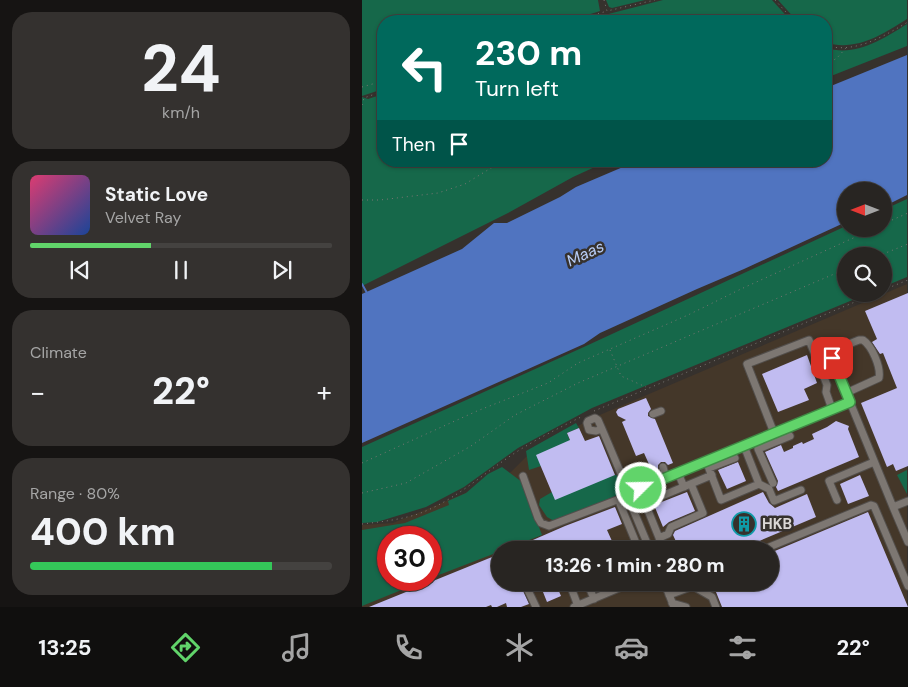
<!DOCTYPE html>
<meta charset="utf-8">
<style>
body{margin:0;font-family:"DM Sans",sans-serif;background:#34312f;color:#f1f3f6;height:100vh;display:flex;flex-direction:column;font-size:19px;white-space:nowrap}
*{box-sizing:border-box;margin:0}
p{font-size:16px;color:#a5a5a5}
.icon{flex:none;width:28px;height:28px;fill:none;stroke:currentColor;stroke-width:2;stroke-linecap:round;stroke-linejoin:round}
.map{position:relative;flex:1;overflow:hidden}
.details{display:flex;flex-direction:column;gap:12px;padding:12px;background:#161413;width:362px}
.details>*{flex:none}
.banner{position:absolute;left:15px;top:15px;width:455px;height:152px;border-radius:20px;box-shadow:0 1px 4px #0004,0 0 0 1px #444240;background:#00695c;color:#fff;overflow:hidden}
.needle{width:32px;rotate:270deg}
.fabs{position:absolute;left:475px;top:182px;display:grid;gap:10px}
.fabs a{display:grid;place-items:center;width:55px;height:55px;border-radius:50%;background:#282522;box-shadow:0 1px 4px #0004,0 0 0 1px #444240;font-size:25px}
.speed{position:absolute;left:15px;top:526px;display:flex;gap:10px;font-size:25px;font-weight:700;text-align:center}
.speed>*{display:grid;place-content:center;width:65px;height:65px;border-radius:50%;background:#282522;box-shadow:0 1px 4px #0004,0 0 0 1px #444240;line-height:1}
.speed .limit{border:8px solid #d22;background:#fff;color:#111}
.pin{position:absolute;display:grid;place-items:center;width:42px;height:42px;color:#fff;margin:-21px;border-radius:10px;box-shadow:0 2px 8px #0006}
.me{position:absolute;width:55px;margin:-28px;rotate:67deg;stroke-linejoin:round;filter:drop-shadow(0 0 4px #0008)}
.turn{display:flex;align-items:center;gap:18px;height:105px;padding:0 15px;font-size:22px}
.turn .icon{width:65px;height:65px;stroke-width:2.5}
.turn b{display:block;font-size:35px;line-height:42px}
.then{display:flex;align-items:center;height:48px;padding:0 15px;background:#0003;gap:10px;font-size:19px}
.big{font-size:38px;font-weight:800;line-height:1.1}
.details .widget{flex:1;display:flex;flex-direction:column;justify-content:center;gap:8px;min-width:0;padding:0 18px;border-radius:20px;background:#34312f}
.details .dial{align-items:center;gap:0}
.dial b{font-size:65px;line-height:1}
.song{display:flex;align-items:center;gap:15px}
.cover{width:60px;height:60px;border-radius:8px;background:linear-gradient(135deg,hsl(340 70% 55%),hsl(220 70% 35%))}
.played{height:5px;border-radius:2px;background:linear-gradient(90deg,#61d46a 40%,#444240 40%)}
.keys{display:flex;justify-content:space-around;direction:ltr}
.heat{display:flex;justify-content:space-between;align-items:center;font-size:28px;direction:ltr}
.charge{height:8px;border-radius:4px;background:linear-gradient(90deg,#34c759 80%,#444240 0)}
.trip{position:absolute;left:129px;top:541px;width:288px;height:50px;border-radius:25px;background:#282522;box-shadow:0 1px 4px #0004,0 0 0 1px #444240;font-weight:800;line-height:50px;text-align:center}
.menu{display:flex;height:80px;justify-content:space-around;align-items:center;background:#100f0e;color:#a5a5a5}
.menu .icon{width:35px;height:35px}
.menu .selected{color:#61d46a}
.menu b{font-size:22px;color:#f1f3f6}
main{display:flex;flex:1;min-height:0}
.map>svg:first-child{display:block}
.industrial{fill:#443729;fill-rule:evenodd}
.green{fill:#16684a}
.water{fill:#5074c0}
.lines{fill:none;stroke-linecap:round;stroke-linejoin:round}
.stream{stroke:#5074c0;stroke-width:2}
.building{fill:#c1bcf1}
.minor-casing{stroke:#524e4b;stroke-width:9}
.path{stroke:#7b7774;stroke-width:1;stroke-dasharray:1 4;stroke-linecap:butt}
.minor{stroke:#7d7772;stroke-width:7}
.route-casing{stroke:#3f8a45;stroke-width:12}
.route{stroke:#61d46a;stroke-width:9}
.labels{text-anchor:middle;stroke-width:5;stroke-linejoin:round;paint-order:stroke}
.poi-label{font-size:15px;font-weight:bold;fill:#dbd7d5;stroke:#36312d;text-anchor:start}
.water-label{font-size:16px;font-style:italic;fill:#b7ccf5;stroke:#36312d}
</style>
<main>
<section class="details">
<div class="widget dial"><b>24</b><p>km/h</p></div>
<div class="widget">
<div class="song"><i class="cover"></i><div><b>Static Love</b><p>Velvet Ray</p></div></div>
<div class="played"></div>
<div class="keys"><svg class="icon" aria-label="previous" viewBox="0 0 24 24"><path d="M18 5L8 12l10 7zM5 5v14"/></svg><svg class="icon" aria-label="pause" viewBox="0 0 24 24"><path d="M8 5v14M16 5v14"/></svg><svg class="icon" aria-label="next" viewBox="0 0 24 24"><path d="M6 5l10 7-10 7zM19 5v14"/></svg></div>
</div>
<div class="widget"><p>Climate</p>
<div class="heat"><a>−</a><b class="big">22°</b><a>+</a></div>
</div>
<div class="widget"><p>Range · 80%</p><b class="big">400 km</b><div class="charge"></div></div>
</section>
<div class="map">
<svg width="546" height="607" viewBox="0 0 546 607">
<rect width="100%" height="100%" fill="#36312d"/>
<path class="industrial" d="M545,284V607H0V525L31,523L99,495L149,472L172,449L233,417ZM26,538H69V580H26ZM138,550H408V582H138Z"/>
<path class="green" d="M0,0H236L238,11L235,12L206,21H21V89L0,96Z
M244,0H283L250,8L247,7Z
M301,0H410L429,21H219Z
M416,0H545V19C520,35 495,51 464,43V21H435Z
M545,24V46L464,78V48C494,57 521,39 545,24Z
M21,94V161H246L211,177L146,213L0,286V97L6,99Z
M545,199V277L521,287V256H484V294H505L230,408L156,448L102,487L64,507L15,522L0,523V447L224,346L484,226V229H521V210Z
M214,423L217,428L205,433L208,441L179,466L167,470L164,451Z
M140,467L160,482L180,535L69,578V538H26V580H64L0,606V530L43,523L87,505L86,501L104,493L126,474Z
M545,470V494L535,475Z
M253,475H256L264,489L262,490L263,495L192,521L185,517L177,505L178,499L190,492Z"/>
<path class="water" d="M545,55V195L521,207V191H484V222L382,269L335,289L238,333L222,344L0,443V294L100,249L132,223H145L198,197L214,187L275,161H464V88Z"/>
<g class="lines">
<path class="stream" d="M0,284L5,293"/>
</g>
<path class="building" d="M546,293V466L534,471L531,464L525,467L499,403L535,388L521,353L518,354L510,342L515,339L503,311Z
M445,355L455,383L442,389L447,400L416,412L400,374Z
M284,398L289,409L286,413V416L293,419L311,463L306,465L303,462H299L296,465V469L290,471L282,453L274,456L260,422L264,420L256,416L254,412L256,409Z
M474,421L487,426L486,429L497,457L416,491L414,487L416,481L403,452L419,445L422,452L431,448V446L440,442L441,444L452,439L450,434L465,427Z
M217,428L223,441L237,436L253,475L193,500L174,455L208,440L205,433Z
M376,462L384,481L365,489L356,470Z
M498,475L507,496L486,504L478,484Z
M325,492L333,511L307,522L301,527L292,505Z
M401,492L407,503L413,508L445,494L454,517L376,550H318L311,535L313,531Z
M253,507L260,524L245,530L254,550H148L203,526Z
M506,512L546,607H360L350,582H408V564L411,562L408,553Z
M135,555L138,562V582H157L167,604L159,607H145L144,603L135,607H130L129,605L124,607H7Z
M177,582H193L199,596L185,602Z"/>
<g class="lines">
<g class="minor-casing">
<path id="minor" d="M484,393L517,378C519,367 510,346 501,340H497L472,350L470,358L488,402
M291,414L299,411
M412,433L385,364L447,340L465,385L464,392L470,409
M344,461L359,500L397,484L382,446
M301,467L304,478
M347,468L373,458
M316,473L322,487
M161,476L176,518L179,523L187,526L268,495L240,429L236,420L233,418L226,421L225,423L227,430L234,431L240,429
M411,483L396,449L428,436
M397,484L407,489L412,501L439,490
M475,500L467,481L512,462
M546,501L531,507L546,542
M258,504L277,550
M297,538L306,534L309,527L341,513L329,484
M288,550L270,507L268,495L279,488L488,402L531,507
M302,550L283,503L350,475
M400,550L509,505L512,506L546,586
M162,582L174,607
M207,582L216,606
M225,582L232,599
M302,582L312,607
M331,586L350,597L354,607
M307,595L331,586L334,582
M310,603L324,607
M212,607L271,582"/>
</g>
<path class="path" d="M242,0L245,11L293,0
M413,0L432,21
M212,21L245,11
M464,46C495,53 520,37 546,22
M464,65L475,58L484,48
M0,87L21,81
M0,105L2,98L21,91
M0,200H18L76,193L103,184L129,168L145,161
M521,224L546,213
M516,256L546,244
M521,290L546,280
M248,350L259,376L284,387
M232,411L512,294
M0,463L115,411L186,383L216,363L326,315L379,289L511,229
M0,493L44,483L109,446L153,415L216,383L484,269
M0,524C18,522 35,520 53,515C87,504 115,479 144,459C168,442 195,429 221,416"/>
<use href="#minor" class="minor"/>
</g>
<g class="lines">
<g class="route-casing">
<path id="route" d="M279,488L488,402L470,358"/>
</g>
<use href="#route" class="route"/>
</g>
<defs>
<g id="building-ring" transform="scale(1.25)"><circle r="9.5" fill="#36312d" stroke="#0f9aa8" stroke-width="1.5"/><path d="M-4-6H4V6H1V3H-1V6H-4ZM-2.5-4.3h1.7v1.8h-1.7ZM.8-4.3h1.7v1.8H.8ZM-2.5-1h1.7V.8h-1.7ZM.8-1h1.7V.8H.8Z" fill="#0f9aa8"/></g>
</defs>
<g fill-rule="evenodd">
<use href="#building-ring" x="382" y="524"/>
</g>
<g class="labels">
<g class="poi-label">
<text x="400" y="529">HKB</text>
</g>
<g class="water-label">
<text transform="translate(223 253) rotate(-25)" y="6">Maas</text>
</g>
</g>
</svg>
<div class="fabs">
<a><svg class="needle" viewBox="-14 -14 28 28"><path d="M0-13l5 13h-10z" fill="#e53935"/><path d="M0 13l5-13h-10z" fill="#a5a5a5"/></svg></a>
<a><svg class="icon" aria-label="search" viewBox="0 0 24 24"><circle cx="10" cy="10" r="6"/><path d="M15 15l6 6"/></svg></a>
</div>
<div class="speed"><div class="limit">30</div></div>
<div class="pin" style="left:470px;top:358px;background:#d93025"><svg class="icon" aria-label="arrive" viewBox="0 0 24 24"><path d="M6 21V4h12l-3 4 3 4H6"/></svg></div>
<svg class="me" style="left:279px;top:488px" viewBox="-20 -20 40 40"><circle r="17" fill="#61d46a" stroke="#fff" stroke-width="3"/><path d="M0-11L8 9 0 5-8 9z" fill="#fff"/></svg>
<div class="trip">13:26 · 1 min · 280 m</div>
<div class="banner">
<div class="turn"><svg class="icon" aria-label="left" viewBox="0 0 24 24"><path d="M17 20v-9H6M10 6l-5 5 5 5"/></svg><div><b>230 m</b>Turn left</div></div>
<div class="then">Then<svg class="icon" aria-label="arrive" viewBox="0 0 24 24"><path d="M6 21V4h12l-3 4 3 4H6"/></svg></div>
</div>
</div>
</main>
<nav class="menu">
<b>13:25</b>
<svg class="icon selected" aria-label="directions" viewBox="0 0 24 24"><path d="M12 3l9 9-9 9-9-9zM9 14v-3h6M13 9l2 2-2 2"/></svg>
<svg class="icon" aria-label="music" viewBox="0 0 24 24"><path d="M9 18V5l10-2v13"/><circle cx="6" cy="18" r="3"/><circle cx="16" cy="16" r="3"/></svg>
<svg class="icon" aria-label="phone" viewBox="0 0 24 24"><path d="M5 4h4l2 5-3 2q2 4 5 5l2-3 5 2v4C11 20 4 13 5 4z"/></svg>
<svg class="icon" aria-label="climate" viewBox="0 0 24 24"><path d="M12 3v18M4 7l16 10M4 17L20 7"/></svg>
<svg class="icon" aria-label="car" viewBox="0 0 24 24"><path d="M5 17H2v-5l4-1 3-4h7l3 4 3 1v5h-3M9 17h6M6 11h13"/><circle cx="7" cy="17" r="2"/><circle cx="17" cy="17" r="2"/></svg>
<svg class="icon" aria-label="filters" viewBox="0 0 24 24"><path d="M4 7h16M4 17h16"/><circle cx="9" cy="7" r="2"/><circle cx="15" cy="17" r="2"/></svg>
<b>22°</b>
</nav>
